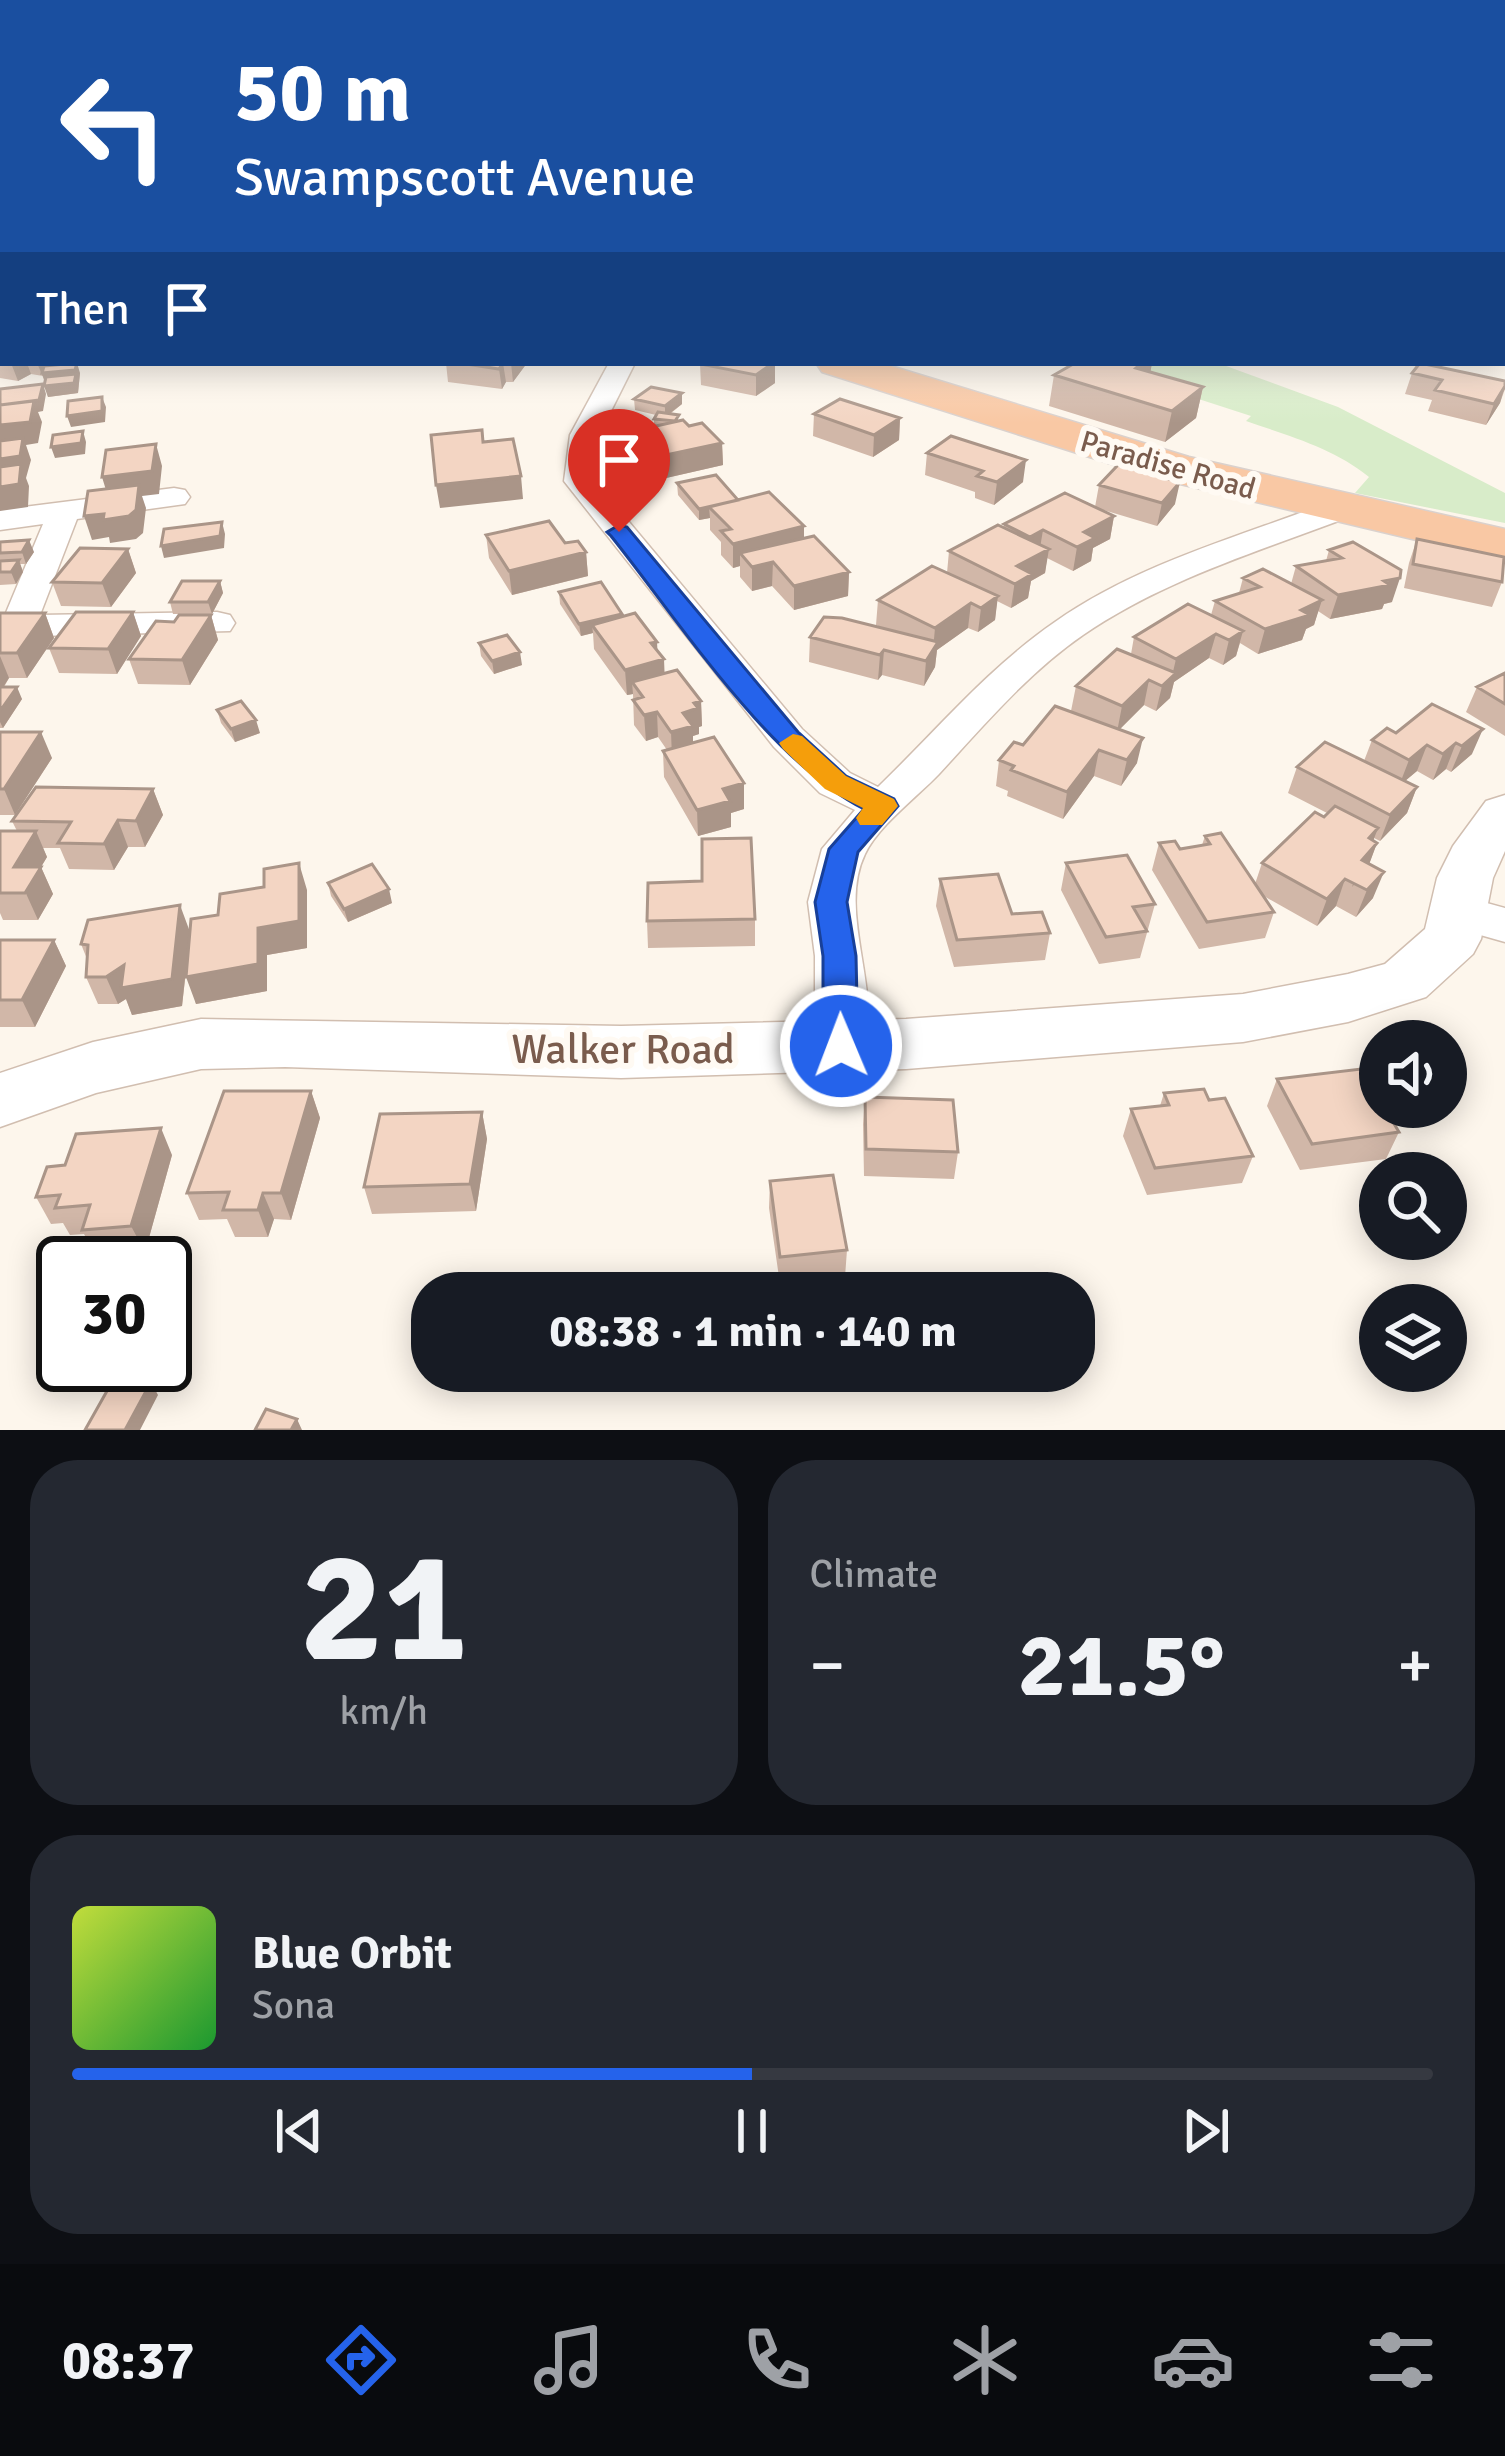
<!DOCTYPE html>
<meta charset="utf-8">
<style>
body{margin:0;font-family:Signika,sans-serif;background:#242831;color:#f1f3f6;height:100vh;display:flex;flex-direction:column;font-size:45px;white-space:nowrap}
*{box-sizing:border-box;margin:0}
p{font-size:39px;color:#9ea1a6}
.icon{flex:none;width:66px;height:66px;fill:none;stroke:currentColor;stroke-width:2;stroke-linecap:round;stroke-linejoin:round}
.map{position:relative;height:1430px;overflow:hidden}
.side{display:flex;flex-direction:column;gap:30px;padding:30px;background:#0d0f14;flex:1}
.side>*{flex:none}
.hud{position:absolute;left:0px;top:0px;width:1506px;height:366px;box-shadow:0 6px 30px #0003;background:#1a4fa0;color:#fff;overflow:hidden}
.fabs{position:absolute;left:1359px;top:1020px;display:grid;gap:24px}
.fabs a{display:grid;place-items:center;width:108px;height:108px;border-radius:50%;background:#171b24;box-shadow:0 6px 30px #0003;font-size:60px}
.speed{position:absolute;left:36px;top:1236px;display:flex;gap:24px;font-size:60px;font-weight:700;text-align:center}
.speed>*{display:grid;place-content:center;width:156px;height:156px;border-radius:50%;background:#171b24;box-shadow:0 6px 30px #0003;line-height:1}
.speed .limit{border:6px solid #111;border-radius:18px;background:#fff;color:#111}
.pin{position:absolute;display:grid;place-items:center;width:102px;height:102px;color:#fff;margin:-123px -51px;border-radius:50% 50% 50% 0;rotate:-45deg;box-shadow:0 0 12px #0007}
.pin .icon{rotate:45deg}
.me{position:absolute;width:132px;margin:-66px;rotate:359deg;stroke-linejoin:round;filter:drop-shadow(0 0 9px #0008)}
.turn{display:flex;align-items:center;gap:42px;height:252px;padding:0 36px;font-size:54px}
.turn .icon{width:156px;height:156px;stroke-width:2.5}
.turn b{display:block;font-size:84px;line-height:102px}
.then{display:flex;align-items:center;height:114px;padding:0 36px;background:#0003;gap:24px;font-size:45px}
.big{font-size:90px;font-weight:700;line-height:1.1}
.side .card{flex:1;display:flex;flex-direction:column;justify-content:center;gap:18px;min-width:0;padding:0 42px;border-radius:48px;background:#242831}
.side .dial{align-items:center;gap:0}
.dial b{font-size:156px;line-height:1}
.song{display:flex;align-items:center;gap:36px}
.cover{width:144px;height:144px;border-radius:18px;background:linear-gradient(135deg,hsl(70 70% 55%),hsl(130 70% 35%))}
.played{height:12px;border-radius:6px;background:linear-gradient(90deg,#2563eb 50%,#363941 50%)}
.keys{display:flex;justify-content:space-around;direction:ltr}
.heat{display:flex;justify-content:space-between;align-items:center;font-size:66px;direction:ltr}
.side .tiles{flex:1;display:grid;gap:30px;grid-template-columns:1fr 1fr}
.card:last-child{grid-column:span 2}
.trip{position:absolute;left:411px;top:1272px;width:684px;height:120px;border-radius:48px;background:#171b24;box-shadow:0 6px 30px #0003;font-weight:700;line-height:120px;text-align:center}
.tab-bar{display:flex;height:192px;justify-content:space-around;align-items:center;background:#090b0e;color:#9ea1a6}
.tab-bar .icon{width:84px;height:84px}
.tab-bar .active{color:#2563eb}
.tab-bar b{font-size:54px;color:#f1f3f6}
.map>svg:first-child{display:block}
.green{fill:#d8ecc9}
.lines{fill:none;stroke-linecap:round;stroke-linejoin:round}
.service-casing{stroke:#d1beb0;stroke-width:3}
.minor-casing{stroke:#d1beb0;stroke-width:3}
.tertiary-casing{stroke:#d1beb0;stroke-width:3}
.trunk-casing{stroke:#dad1cd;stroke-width:3}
.service{fill:#fff;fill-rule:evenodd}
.minor{fill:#fff;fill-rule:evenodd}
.tertiary{fill:#fff;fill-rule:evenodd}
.trunk{fill:#f9c8a4;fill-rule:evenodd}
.wall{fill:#d1b7a8}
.shaded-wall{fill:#aa9588}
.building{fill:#f3d5c3;stroke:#aa9588;stroke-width:3}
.route{fill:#2563eb;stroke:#184099;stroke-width:3}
.slow{fill:#f59e0b}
.labels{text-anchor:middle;stroke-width:12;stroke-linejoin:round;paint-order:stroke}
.far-street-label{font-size:30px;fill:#7a5c4d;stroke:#fffaf3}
.near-street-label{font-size:42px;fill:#7a5c4d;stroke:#fffaf3}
</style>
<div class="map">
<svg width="1505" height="1430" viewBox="0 0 1505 1430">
<rect width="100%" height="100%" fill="#fdf6ec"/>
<path class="green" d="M1070,363H1218L1338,407L1505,493V523L1355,493L1369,477C1334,448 1289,436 1246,421L1251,416L1140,380Z"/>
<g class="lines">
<g class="service-casing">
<path id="service" d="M0,268H3V274H0Z"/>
</g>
<g class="minor-casing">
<path id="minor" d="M1503,266L1505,267V281L1503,280Z
M609,363H635L599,435L594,480L802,729L850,773L878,787C936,731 988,668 1055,622C1136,565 1235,538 1327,503L1338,501L1354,510L1349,517C1259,551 1163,580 1083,635C1028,673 984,725 939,774C916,798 879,825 865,854C835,916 889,1002 859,1061L841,1067L823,1061L815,1046V956L808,902L822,849L855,810L820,793L774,747L564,481L570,435Z
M174,488L185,490L190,497L185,504L77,519L40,615L217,612L230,615L235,623L230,631L0,637V615H5L43,524L0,530V510Z
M1454,894L1505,908V942L1438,923L1431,911L1438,899Z"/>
</g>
<g class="tertiary-casing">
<path id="tertiary" d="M1505,795V851L1493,878L1481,939L1473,954L1426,997L1348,1022L1243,1042L906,1069L621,1078L285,1067L201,1069L96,1093L0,1127V1073L93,1042L201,1019L621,1026L906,1019L1243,994L1348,974L1385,964L1425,929L1437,878L1453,846L1486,801Z"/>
</g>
<g class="trunk-casing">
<path id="trunk" d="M816,363H881L1189,457L1505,529V561L1159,479L822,372Z"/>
</g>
<use href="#service" class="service"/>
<use href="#minor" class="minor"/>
<use href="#tertiary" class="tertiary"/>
<use href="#trunk" class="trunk"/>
</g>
<path class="wall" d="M1503,314H1505V347L1503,344Z
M3,342V363H57L58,365L80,373L78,393L48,397L43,376L31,374L18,381L0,378V343Z
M446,363H527L513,382H506L502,389L448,382Z
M775,363V383L756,396L701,385L700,364Z
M1075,363H1152L1150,372L1203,387L1196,418L1165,442L1049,406L1054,375Z
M1412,373L1505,381V389L1500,403L1486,425L1428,411L1432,400L1405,394Z
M682,393V404L670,414L679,421L722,443L723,465L653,481L638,466L636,444L654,426V419L656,415L635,410L634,399Z
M814,414L900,418L899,440L873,457L813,436Z
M927,453L1023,482L994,505L975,498V492L925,475Z
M677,483L738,500L804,526V538L849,572L848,596L794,610L772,586L752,591L740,577V566L733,568L721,555V542L710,530V518L699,520L678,495Z
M1099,485L1175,504L1157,526L1100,509L1114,516L1110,539L1093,548L1091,561L1073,571L1047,558L1045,573L1031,581L1028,598L1011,608L997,601L995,620L978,632L968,628L937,650L935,667L924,686L882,675L878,680L809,662L810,637L883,628L876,625L878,600L947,573L949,551L1004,528V524L1095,507Z
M486,535L565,543L586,552L588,576L512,595L489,558Z
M1417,539L1502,582L1492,607L1404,588L1409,563Z
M0,542L34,552L26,564H20L23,572L16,584L0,585Z
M1353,542L1392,602L1384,604L1382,609L1330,619L1318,611L1314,625L1306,629L1302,640L1258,654L1240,643L1236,656L1223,665L1209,658L1174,682L1170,698L1156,711L1144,705L1120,729L1137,763L1121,786L1094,776L1063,819L1007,796L1008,791L996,786L999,760L1071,711L1076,686L1131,654L1134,637L1211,615L1215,601L1239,593L1243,578L1291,584L1296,566L1326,561L1329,550Z
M128,549L136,573L111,607L61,606L52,582Z
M220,581L223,593L212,614H173L170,602Z
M559,592L622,614L623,616L664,659V673L701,701L702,726L699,727V734L693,736V743L744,809L731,813V827L698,836L664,777L663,751L667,750L658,737L646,741L634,725L633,694L627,695L594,649L593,633L581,636L560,604Z
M133,612L141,636L117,674L59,673L49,648Z
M0,613H45L54,638L27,678H9L4,687L22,699L3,728H0Z
M211,615L218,640L190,685L138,684L129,659L174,622Z
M479,643L522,665L494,674L481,656Z
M1505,673V736L1466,712L1477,687Z
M1432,704L1472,754L1451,772L1446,769L1433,780L1417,771L1405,781L1417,787L1407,813L1380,841L1374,838L1373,841L1377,843L1369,864L1373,898L1356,917L1336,906L1317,926L1262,895L1274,912L1265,938L1199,949L1152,870L1159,843L1180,849L1202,845L1205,836L1255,884L1262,863L1327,813L1288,793L1297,767L1364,761L1372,740L1396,733Z
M217,710L260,733L235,742L221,723Z
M0,732L52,758L15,815H0Z
M153,789L163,815L145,847H128L114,870L69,869L60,848H43L47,857L41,867L53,894L38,920H3L0,913V831H17L12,821Z
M1066,863L1155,904L1140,958L1099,964L1061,890Z
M940,879L1050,933L1045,960L954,967L936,906Z
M328,883L392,903L348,922L331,896Z
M307,890V948L267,955V991L196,1004L187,963L182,1006L132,1015L126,999L118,1004H98L86,977L87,959L81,944L190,930L218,915Z
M755,919V946L648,948L647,921Z
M0,940H54L66,966L35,1027H0Z
M1277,1079L1399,1132L1386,1159L1300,1170L1267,1106Z
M311,1091L320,1118L291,1220L274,1219L268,1237H235L227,1219L199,1220L187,1193Z
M1164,1093L1209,1100L1253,1156L1242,1183L1147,1195L1123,1136L1131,1109L1160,1106Z
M865,1097L958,1152L954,1179L864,1176L863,1124Z
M482,1112L487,1139L476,1211L372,1214L364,1187Z
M172,1155L145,1252L96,1256L84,1234L70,1235L63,1223L51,1224L36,1197Z
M770,1181L847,1250L845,1277L780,1284L769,1208Z
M875,1371H943L940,1389L874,1380Z"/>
<path class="shaded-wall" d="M3,290V315L0,317V292Z
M11,363H27L31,374L18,381Z
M37,363H57L59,367L77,363L80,373L78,393L48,397L44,386L46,384Z
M503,363L506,382L502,389L499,369Z
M511,363H527L513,382Z
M775,363V383L756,396V375Z
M1142,363H1152L1148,386L1136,368Z
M43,384L46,394L43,411L38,412L42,422L38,443L26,445L31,460L26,478L29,486L28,507L0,511V416Z
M1505,386L1500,403L1486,425L1494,404Z
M1203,387L1196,418L1165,442L1172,411Z
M682,393V404L665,417V406Z
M102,397L106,407L105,422L71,427L67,416Z
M900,418L899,440L873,457L874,435Z
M83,431L86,442L85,454L55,458L51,447Z
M722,443L723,465L653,481L652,458Z
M156,444L162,466L159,494L142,496L146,508L143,533L136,539L110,543L109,537L92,540L84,516L109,500L102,477Z
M1026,460L1023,482L994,505L997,482Z
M521,476L523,499L440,508L436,485Z
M1180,482L1175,504L1157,526L1162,503Z
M709,507L710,518L699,520V509Z
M1114,516L1110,539L1093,548L1091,561L1073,571L1077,547L1084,532Z
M222,522L225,534L224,548L164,558L161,546Z
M804,526V549L740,553V566L733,568V544Z
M1043,530L1039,554L1027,560L1030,537Z
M29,540L34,552L26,564L22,552Z
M128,549L136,573L111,607L102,583Z
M1049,549L1045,573L1031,581L1028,598L1011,608L1017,566Z
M586,552L588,576L512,595L509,571Z
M19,560L23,572L16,584L11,572Z
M773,562L772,586L752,591V567Z
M849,572L848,596L794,610V586Z
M1400,578L1392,602L1384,604L1382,609L1330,619L1338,595Z
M220,581L223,593L212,614L208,602Z
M998,596L995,620L978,632L981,608Z
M1322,600L1314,625L1306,629L1302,640L1258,654L1265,629Z
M971,603L968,628L937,650L935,667L924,686L926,661L933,650L935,628Z
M133,612L141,636L117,674L108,649Z
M45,613L54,638L27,678L17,653Z
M622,614L623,626L592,625L593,633L581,636L579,624Z
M211,615L218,640L190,685L182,660Z
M1243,631L1236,656L1223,665L1229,640Z
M1216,634L1209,658L1174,682L1170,698L1156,711L1162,686L1172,676L1176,659Z
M657,642L658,661L664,659L665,684L632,682L633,694L627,695L625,670L651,643Z
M884,650L882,675L878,680L880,655Z
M520,652L522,665L494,674L492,661Z
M0,656L9,678L0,692Z
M1149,680L1144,705L1117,732L1122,706Z
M17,687L22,699L3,728L0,722V711Z
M701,701L702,726L699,727V734L693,736V751L672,758L671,732L683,713L694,703Z
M657,712L658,737L646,741L644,715Z
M256,720L260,733L235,742L231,729Z
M1483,729L1472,754L1451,772L1462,746Z
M41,732L52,758L15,815L4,789Z
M1143,738L1137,763L1121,786L1127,760Z
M1456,743L1446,769L1433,780L1443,754Z
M1427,745L1417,771L1399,786L1409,760Z
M1099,750L1094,776L1063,819L1067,792Z
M744,783V809L731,813V827L698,836L697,810L723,789Z
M1417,787L1407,813L1380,841L1390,815Z
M153,789L163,815L145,847L136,821Z
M118,820L128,847L114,870L104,844Z
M1378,828L1369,852L1377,843L1367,870L1352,887L1369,838Z
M36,831L47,857L41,867L53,894L38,920L14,867Z
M299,863L307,890V948L267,955V991L196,1004L186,977L258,928Z
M1384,872L1373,898L1356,917L1367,890Z
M1345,879L1336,906L1317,926L1327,899Z
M389,889L392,903L348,922L344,909Z
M180,905L190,932L182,1006L132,1015L126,999L118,1004L106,977L124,965Z
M54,940L66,966L35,1027L22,1000Z
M311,1091L320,1118L291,1220L281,1193Z
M482,1112L487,1139L476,1211L470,1184Z
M161,1128L172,1155L145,1252L131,1226Z
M263,1193L274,1219L268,1237L258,1210Z
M151,1382L158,1395L140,1430H125Z
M297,1419L302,1430H291Z"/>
<path class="building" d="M3,342V359H0V343Z
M77,363L75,370L42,373L44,366Z
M460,363H503L499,369Z
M702,363H773L756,375L700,364Z
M1075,363H1142L1136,368L1203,387L1172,411L1054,375Z
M1420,363L1505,381V386L1494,404L1435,390L1442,380L1412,373Z
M76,374L74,383L44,386L46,377Z
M43,384L39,400L0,405V389Z
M651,387L682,393L665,406L634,399Z
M102,397V411L67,416L68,401Z
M840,399L900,418L874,435L814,414Z
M34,401L30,422L0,425V405Z
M658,412L679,415L675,421L654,419Z
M683,420L689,426L702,423L722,443L652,458L636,444L638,430Z
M482,430L483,442L513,439L521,476L436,485L431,435Z
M83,431L81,443L51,447L53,435Z
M951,436L1026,460L997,482L977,476L983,471L927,453Z
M23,438L20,456L0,459V441Z
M156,444L152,471L102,477L106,450Z
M21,464L19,484L0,487V467Z
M1118,465L1180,482L1162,503L1099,485Z
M716,475L738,500L699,509L677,483Z
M139,485L136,510L129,516L103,520L104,514L84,516L88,491Z
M769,492L804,526L733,544L721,531L731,529L709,507Z
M1065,493L1114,516L1084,532L1095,538L1077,547L1043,530L1030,537L1004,524Z
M549,521L565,543L578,541L586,552L509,571L486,535Z
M222,522L220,536L161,546L164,529Z
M998,525L1049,549L1017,566L1032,574L1015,584L949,551Z
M814,536L849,572L794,586L773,562L752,567L740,553Z
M1417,539L1504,557L1502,582L1413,564Z
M29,540L22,552L0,553V542Z
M1353,542L1401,570L1400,578L1384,581L1390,585L1338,595L1296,566L1342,558L1329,550Z
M80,548L128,549L102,583L52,582Z
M19,560L11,572H0V561Z
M932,566L998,596L981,608L971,603L935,628L878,600Z
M1263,569L1322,600L1301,610L1310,615L1265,629L1215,601L1260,587L1243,578Z
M182,581H220L208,602H170Z
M601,582L622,614L579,624L559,592Z
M1188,604L1243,631L1229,640L1216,634L1176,659L1134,637Z
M76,612H133L108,649L49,648Z
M0,613H45L17,653H0Z
M635,613L657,642L651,643L664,659L625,670L592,625Z
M179,615H211L182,660L129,659L156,621L174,622Z
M824,617L842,618L938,642L926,661L884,650L880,655L810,637Z
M507,635L520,652L492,661L479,643Z
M1117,649L1176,673L1162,686L1149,680L1122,706L1076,686Z
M677,670L701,701L694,703L698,708L683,713L693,726L671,732L657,712L644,715L633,700L643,697L632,682Z
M1505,673V704L1477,687Z
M0,687H17L0,711Z
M241,701L256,720L231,729L217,710Z
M1432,704L1483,729L1462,746L1456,743L1443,754L1427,745L1409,760L1372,740L1387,728L1396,733Z
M1055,706L1143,738L1127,760L1099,750L1067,792L1011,770L1014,766L999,760L1014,742L1023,745Z
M0,732H41L4,789H0Z
M714,737L744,783L723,789L730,801L697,810L663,751Z
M1325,742L1417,787L1390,815L1297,767Z
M36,787L153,789L136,821L118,820L104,844L58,843L71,822L12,821Z
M1335,806L1378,828L1369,838L1377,843L1362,860L1384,872L1367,890L1345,879L1327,899L1262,863L1315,812L1324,817Z
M0,831H36L14,867H41L25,893H0Z
M1221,833L1274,912L1207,922L1159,843L1175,841L1180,849L1210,844L1205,836Z
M751,838L755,919L647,921L648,883L702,881V839Z
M1127,855L1155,904L1133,907L1147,931L1106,937L1066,863Z
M299,863V921L258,928V964L186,977L191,919L218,915L220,894L264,887V869Z
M372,864L389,889L344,909L328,883Z
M998,874L1012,914L1042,912L1050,933L957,940L940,879Z
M180,905L172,979L121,988L124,965L106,977H86L88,945L81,944L88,920Z
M0,940H54L22,1000H0Z
M1361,1069L1380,1100V1107H1384L1399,1132L1312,1144L1277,1079Z
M1204,1089L1209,1100L1225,1098L1253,1156L1155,1168L1131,1109L1169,1105L1164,1093Z
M224,1091H311L281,1193H263L258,1210H223L229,1192L187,1193Z
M865,1097L953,1100L958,1152L866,1149Z
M482,1112L470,1184L364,1187L380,1114Z
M161,1128L131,1226L82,1230L90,1205L55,1208L60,1195L36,1197L47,1167L65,1165L76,1134Z
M833,1175L847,1250L780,1257L770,1181Z
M905,1371H943V1376Z
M116,1375L151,1382L125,1430H85Z
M266,1409L297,1419L291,1430H255Z"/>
<linearGradient id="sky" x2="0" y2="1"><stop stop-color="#97c7e8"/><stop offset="0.53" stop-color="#fefbf6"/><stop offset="1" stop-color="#fefbf6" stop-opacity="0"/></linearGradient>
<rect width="1505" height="423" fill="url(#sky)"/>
<path class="route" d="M619,525L627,527L798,732L846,776L894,799L898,806L858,852L847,902L856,956L858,1046L853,1056L841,1060L828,1056L823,1046V956L815,902L829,849L864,809C769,761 679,621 611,536L607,532Z"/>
<path class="slow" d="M793,734L802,736L846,776L894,799L898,806L882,825H860L856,818L863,808L825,789L783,749L779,743Z"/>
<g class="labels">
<g class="far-street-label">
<text transform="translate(1168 465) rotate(16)" y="10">Paradise Road</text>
</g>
<g class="near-street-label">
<text x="623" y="1063">Walker Road</text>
</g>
</g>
</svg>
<div class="fabs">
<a><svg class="icon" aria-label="sound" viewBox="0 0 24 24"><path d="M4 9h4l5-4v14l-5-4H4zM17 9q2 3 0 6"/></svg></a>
<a><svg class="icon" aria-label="search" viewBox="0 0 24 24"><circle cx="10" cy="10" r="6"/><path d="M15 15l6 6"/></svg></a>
<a><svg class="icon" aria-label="layers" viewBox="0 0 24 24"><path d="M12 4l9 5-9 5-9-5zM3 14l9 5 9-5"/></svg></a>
</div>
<div class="speed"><div class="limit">30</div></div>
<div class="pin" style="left:619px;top:532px;background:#d93025"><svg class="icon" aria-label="arrive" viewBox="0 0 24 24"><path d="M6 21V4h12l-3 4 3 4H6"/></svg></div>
<svg class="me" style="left:841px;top:1046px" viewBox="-20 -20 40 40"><circle r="17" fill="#2563eb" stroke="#fff" stroke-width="3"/><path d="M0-11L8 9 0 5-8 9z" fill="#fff"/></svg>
<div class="trip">08:38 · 1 min · 140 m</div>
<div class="hud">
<div class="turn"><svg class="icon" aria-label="left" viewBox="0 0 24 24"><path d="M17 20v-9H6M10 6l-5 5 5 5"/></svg><div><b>50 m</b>Swampscott Avenue</div></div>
<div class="then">Then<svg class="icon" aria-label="arrive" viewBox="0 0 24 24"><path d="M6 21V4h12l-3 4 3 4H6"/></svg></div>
</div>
</div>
<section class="side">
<div class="tiles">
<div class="card dial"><b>21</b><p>km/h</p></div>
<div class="card"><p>Climate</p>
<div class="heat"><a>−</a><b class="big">21.5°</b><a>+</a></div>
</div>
<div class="card">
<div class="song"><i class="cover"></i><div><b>Blue Orbit</b><p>Sona</p></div></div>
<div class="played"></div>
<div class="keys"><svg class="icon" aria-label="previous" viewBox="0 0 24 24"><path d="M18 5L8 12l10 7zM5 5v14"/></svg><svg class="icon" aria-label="pause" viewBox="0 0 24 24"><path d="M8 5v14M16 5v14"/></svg><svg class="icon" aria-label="next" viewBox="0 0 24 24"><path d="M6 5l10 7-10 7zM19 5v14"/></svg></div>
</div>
</div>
</section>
<nav class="tab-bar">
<b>08:37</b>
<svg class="icon active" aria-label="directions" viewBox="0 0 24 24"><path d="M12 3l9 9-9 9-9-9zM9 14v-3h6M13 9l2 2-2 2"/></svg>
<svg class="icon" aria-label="music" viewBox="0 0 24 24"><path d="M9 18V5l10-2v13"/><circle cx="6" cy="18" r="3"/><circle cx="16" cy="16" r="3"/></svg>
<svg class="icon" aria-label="phone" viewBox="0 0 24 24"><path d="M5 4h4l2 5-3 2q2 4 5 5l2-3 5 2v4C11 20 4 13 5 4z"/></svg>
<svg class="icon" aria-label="climate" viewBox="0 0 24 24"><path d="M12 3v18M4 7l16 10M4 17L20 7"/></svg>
<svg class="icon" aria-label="car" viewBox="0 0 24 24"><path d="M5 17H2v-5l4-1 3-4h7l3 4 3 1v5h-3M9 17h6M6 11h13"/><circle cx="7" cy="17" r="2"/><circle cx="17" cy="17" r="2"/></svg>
<svg class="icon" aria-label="filters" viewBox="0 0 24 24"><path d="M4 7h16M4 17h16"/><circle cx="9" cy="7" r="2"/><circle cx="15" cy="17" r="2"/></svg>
</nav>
